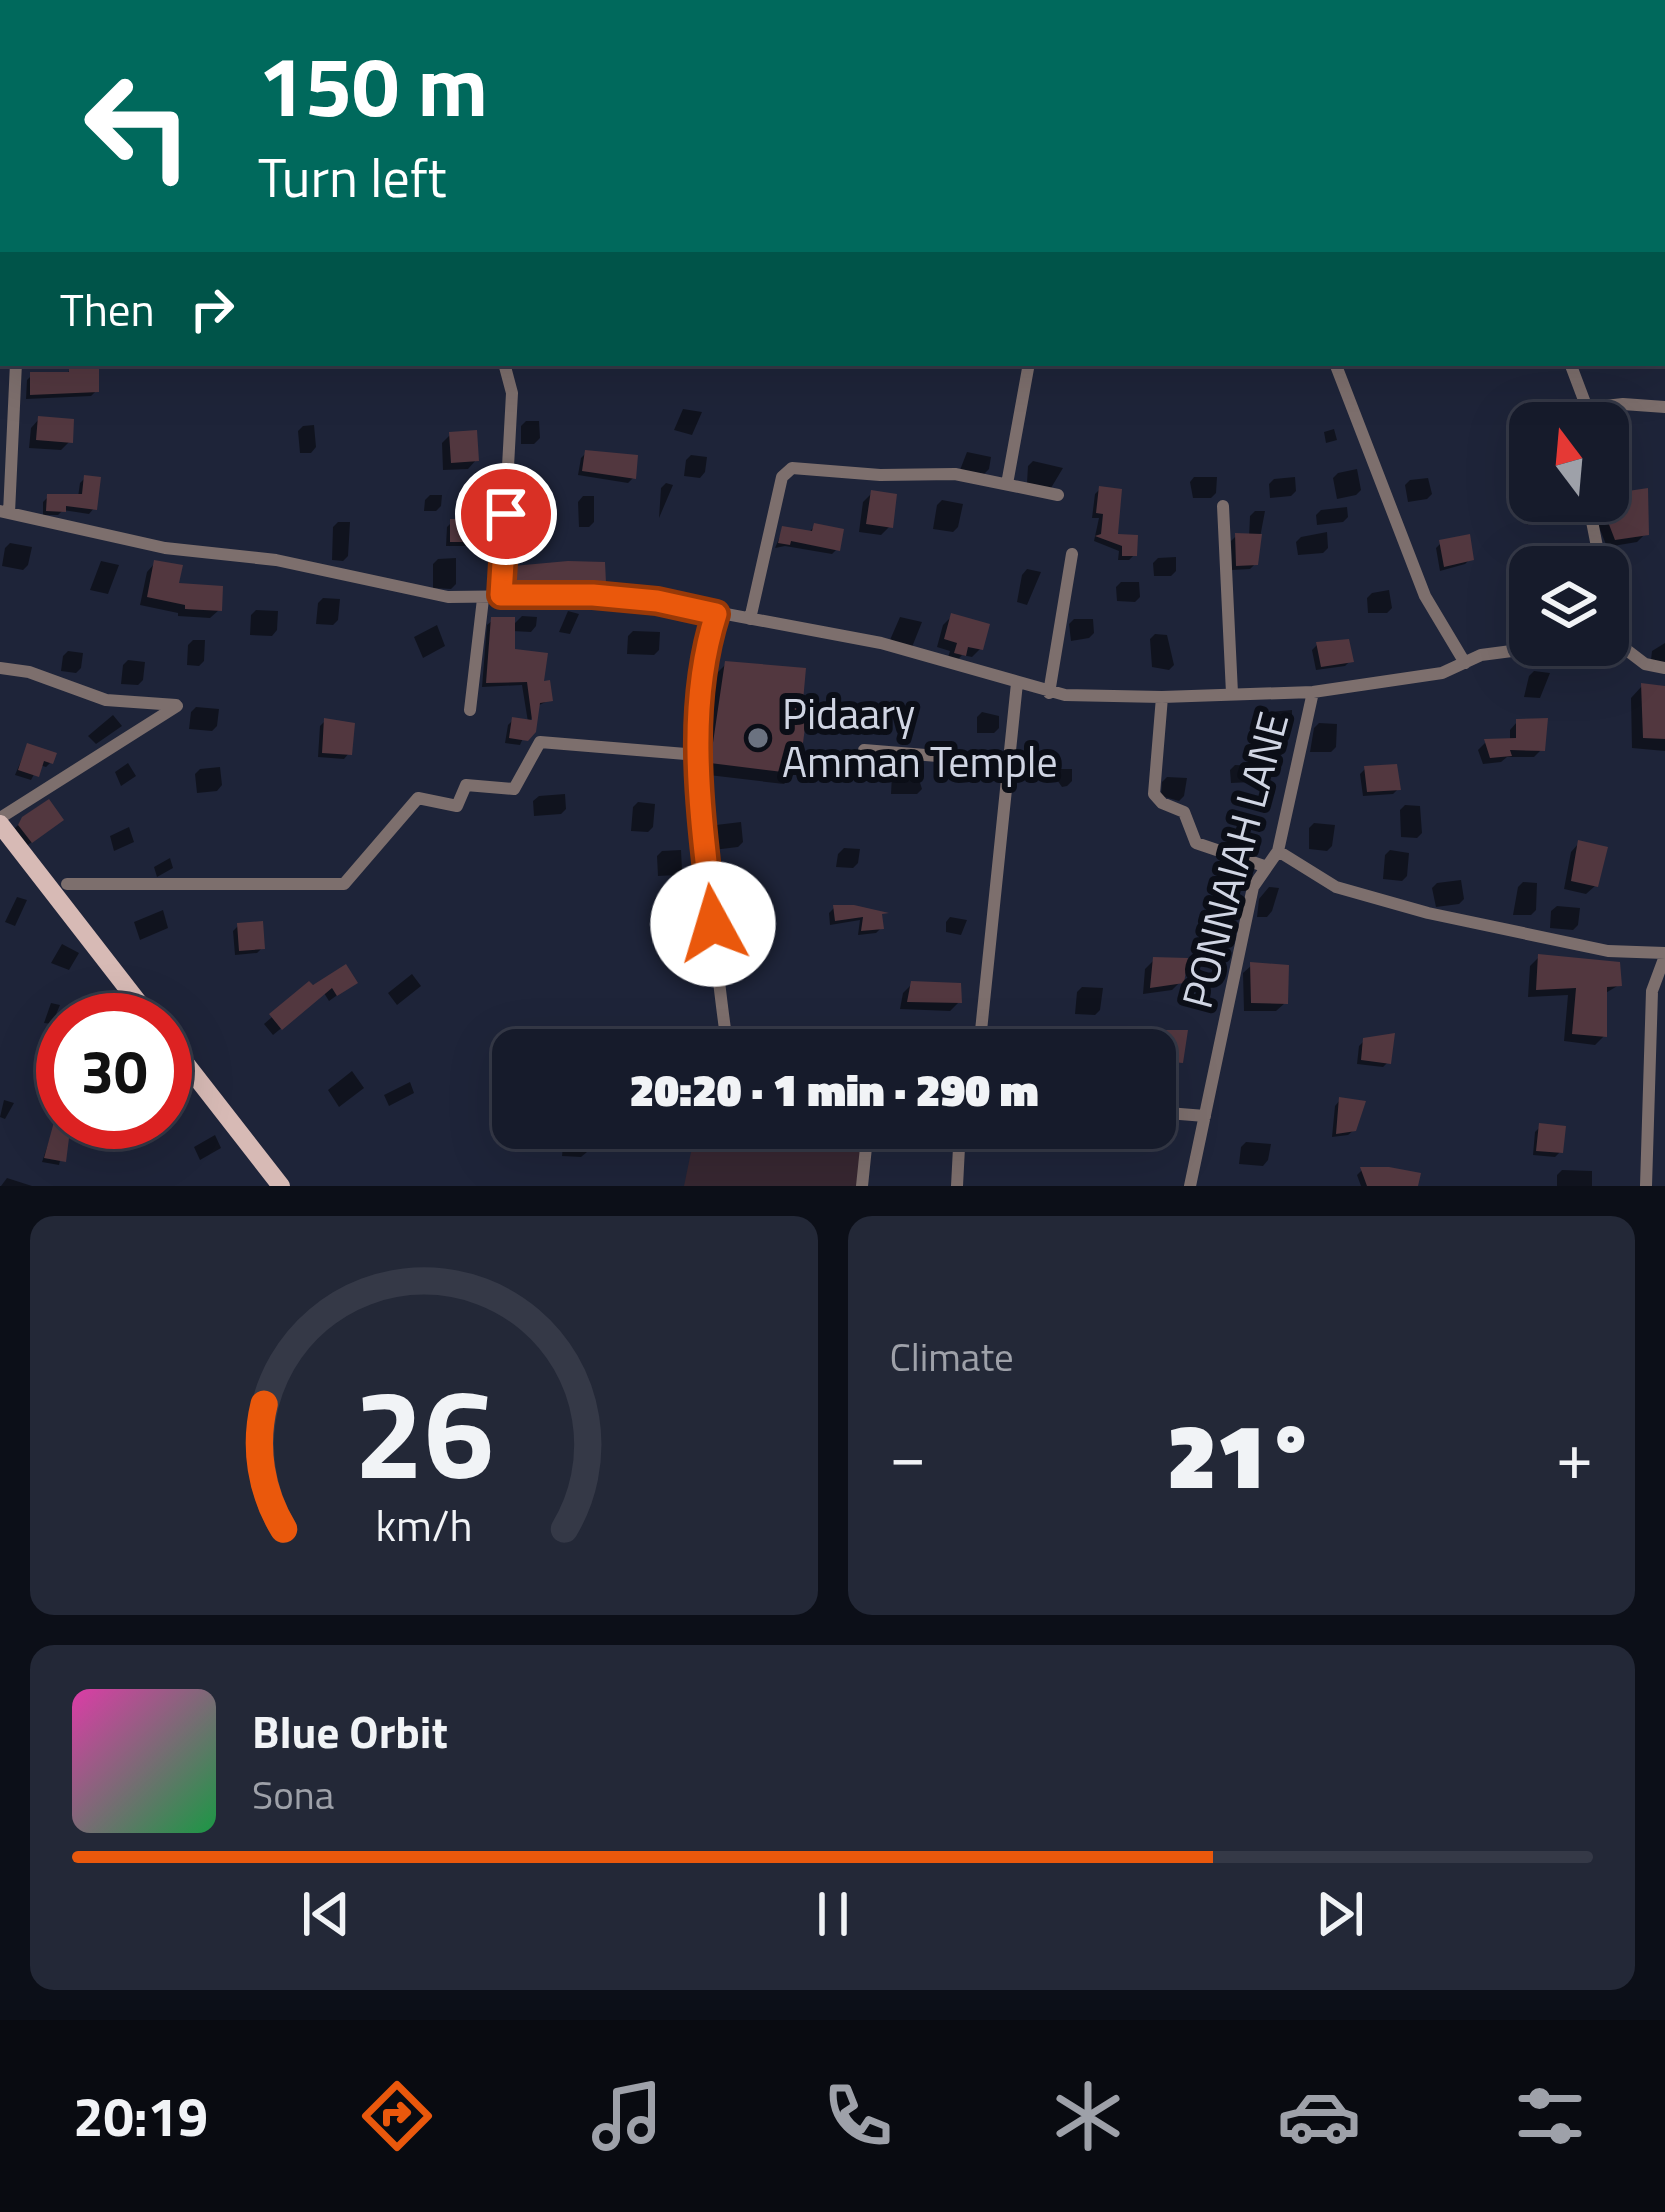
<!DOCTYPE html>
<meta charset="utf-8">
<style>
body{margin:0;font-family:"Titillium Web",sans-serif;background:#232837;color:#f1f3f6;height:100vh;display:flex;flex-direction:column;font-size:45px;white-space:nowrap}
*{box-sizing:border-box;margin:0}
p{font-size:39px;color:#9ea1a9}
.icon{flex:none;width:66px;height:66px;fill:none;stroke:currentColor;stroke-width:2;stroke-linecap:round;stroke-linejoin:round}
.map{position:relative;height:1186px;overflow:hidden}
.panel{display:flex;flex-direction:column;gap:30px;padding:30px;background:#0c0f18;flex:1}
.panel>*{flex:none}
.top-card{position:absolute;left:0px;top:0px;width:1665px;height:366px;box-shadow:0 12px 48px #0002,0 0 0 3px #353947;background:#00695c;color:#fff;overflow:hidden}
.needle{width:78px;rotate:344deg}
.fabs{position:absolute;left:1509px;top:402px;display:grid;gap:24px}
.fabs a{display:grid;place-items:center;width:120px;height:120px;border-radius:24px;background:#161b2b;box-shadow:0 12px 48px #0002,0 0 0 3px #353947;font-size:60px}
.speed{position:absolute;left:36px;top:993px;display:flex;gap:24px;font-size:60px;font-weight:700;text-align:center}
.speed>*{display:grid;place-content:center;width:156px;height:156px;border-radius:50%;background:#161b2b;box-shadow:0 12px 48px #0002,0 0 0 3px #353947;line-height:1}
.speed .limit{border:18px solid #d22;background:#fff;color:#111}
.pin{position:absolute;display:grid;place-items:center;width:102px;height:102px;color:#fff;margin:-51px;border:6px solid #fff;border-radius:50%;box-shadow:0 3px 12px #0007}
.me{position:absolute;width:132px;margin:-66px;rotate:354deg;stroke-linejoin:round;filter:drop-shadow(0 0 9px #0008)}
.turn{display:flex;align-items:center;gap:42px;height:252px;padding:0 60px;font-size:54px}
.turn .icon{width:156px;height:156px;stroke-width:2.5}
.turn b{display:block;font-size:84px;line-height:102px}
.then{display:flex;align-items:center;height:114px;padding:0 60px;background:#0003;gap:24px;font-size:45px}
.big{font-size:90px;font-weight:800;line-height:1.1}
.panel .tile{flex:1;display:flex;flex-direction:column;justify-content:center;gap:18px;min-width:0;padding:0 42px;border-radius:24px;background:#232837}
.panel .dial{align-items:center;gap:0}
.dial svg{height:312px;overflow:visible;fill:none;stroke:#353947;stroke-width:7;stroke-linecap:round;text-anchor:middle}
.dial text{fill:#f1f3f6;stroke:none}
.song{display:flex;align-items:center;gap:36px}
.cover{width:144px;height:144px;border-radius:18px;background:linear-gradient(135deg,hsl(320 70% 55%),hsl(140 70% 35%))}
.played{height:12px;border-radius:6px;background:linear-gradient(90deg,#ea580c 75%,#353947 75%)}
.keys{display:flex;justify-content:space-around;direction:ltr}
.heat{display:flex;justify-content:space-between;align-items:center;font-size:66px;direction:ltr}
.panel .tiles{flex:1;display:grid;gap:30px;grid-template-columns:1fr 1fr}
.tile:last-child{grid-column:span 2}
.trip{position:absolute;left:492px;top:1029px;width:684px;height:120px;border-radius:24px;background:#161b2b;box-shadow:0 12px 48px #0002,0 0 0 3px #353947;font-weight:800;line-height:120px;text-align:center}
.dock{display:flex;height:192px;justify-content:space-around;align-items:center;background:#090b11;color:#9ea1a9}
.dock .icon{width:84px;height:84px}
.dock .current{color:#ea580c}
.dock b{font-size:54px;color:#f1f3f6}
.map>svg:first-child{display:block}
.education{fill:#372731}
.shadow{fill:#0007}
.building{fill:#52373f}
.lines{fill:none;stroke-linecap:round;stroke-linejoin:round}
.street{stroke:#7d6f6d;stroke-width:12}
.primary{stroke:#d7bab5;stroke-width:18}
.route-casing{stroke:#983908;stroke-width:30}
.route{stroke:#ea580c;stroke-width:21}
.worship-dot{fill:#6b7280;stroke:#0b0e17;stroke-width:4.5}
.labels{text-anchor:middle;stroke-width:12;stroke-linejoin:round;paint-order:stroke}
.poi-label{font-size:42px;fill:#d0d5e3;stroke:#0b0e17;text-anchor:start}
.street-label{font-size:42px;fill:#d0d5e3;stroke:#0b0e17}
</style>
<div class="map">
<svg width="1665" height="1186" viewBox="0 0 1665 1186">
<rect width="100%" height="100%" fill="#1e2439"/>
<path class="education" d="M696,1128H868L862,1186H684Z"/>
<path class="shadow" d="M751,0L795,2L748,3Z
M840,0H868V3H840Z
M929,0H992L929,3Z
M0,106L3,107V134L0,133Z
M70,370L96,391L91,396L26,399L27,380L32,375H65Z
M1543,406L1547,423H1530V435L1517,437L1516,416L1521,411Z
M683,409L702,412L692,435L674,430Z
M39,419L70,441L61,450L29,448L31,428Z
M526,421H539L540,438L534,444H521V426Z
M314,425L316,447L311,453H300L298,431L303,426Z
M1334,429L1337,440L1326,443L1324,432Z
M450,435L476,460L468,469L443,470L442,443Z
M967,452L991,457L989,469L984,474L960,470Z
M586,453L634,477L628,483L578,475L581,458Z
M691,455L707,457L705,472L700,478L684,476L686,460Z
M1033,461L1063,468L1051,488L1027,483L1028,466Z
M1357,469L1361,490L1356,495L1337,499L1333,478L1338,473Z
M1194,477H1217L1216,493L1211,498H1193L1190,482Z
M1295,477L1296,491L1291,496L1270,498L1269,484L1274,479Z
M85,478L94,508L89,514L63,510L58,515H43V502L48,497H78L80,483Z
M1428,478L1432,494L1427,499L1408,502L1405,485L1410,480Z
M666,483L673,485L659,518L661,488Z
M1100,489L1115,537L1134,555L1129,560H1118L1119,551L1094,541L1099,518H1092L1095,494Z
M872,493L890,526L881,535L859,532L863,502Z
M430,495H442L441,506L436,511H424L425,500Z
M583,496H594V522L589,527H579L578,502Z
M1530,496V501L1551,504L1542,522L1527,525L1520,497Z
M1608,497L1646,533L1637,542L1607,547L1591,507L1597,501H1608Z
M942,500L963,504L958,527L953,532L933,529L937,505Z
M1347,507L1348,517L1343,522L1317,525L1316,515L1321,510Z
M1255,511H1265L1255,564L1250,569L1232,570L1231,541L1236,536L1249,537L1250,516Z
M517,520H534V537L528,542H511L512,525Z
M338,522H350L348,556L343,561L332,560L333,527Z
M452,522L481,541L475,546H446L447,527Z
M815,526L837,549L832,554L785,546L775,548L783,529L809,532Z
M1327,532L1328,548L1323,553L1298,555L1296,542L1301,537Z
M10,543L32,547L28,565L23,570L2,566L5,548Z
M1441,543L1470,559L1465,564L1440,571L1436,548Z
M1176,557V571L1171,576H1154L1153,563L1158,558Z
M456,558V584L451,589L433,588V564L438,559Z
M101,561L119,565L108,594L90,590Z
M155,563L176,586L219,610L210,618L178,616V613L140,605L147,572Z
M514,569L603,582L598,587H581V584L508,589L509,575Z
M1027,569L1041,572L1027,605L1017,602L1022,575Z
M1530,578V601L1524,602L1521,584Z
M1121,582H1139L1140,597L1135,602L1117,601L1116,587Z
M1389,590L1392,608L1387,613H1368L1367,598L1372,593Z
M323,598L340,599L338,620L333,625L316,624L318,603Z
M256,610L278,611L277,630L272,636L250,635L251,615Z
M568,611L579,614L570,634L559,632Z
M522,616L537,617L536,626L531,632L512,631V651L550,700L537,706L520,745L505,743L508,725L513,720L528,722L522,685L482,687L487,625L493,620L512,626Z
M952,616L980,649L972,657L962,655L955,663L947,661L950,651L937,647L943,625Z
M900,617L922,622L912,647L890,640Z
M1074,619H1093L1094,633L1089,638L1071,641L1069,624Z
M437,625L445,646L423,658L414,637Z
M633,631L660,632L659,650L654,655L627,654L628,636Z
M1155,634L1167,635L1174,665L1169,670L1152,667L1150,639Z
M193,640H205L204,661L199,666L187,665L188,645Z
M1665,643V664L1651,660L1652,651Z
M1317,645L1350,661L1345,666L1316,670L1312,650Z
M68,651L83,653L81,668L76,673L61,671L63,656Z
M128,660L145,662L143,680L138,685L121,684L123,665Z
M726,664L799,714L796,772L784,784L700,774L714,676Z
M1534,671L1550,673L1540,698L1524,697L1529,676Z
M1642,686L1665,689V751L1632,748L1631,698Z
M196,707L219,709L217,726L212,731L189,729L191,712Z
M1292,710V722L1287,728L1268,732L1265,717L1270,712Z
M982,712L999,716V728L994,733H977V717Z
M113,715L122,726L96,744L88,736Z
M325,721L349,753L344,759L318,757L320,726Z
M1517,722L1542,749L1534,757H1507L1501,762L1483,764L1478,750L1486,742L1510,741V730Z
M1319,723L1337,724L1336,747L1331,752H1310L1314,728Z
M1261,737H1280L1283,753L1278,758H1257L1256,742Z
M27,747L51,762L46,767L39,765L31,780L15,775Z
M128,763L136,776L121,786L115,772Z
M1235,765L1256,766V777L1251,782L1231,783L1230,770Z
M220,767L222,785L217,791L197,793L195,774L200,769Z
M897,769L917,773L922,789L917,794H891L892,774Z
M1058,769H1072V781L1067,786L1062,787L1053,774Z
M1365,769L1398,789L1393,794L1363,796L1360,774Z
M1167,777L1187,778L1184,796L1179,801L1161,796L1162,782Z
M565,794L566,809L561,814L534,816L533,801L539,796Z
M638,802L655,804L653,827L648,832L631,831L633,807Z
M1405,805L1420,806L1422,833L1417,838L1401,837L1400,810Z
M24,819L52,828L22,849L14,829Z
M741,822L743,842L738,847L713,850L711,830L716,825Z
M1314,823L1335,825L1332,846L1327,851L1309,849V828Z
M129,827L134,842L114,851L110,836Z
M1579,843L1595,886L1586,894L1564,889L1571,852Z
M844,848L860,849L858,863L853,868L836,867L838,854Z
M681,850L682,870L677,875L658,876L657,856L662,851Z
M1390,850L1409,853L1407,876L1402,881L1383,879L1385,855Z
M170,858L173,868L157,877L154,867Z
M1461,880L1464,899L1459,904L1436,907L1432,888L1437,883Z
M1523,882L1537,883L1536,910L1531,915H1513L1518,887Z
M1269,887L1279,888L1272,911L1267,917H1257L1259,899Z
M17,897L27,900L15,926L5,922Z
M694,898L697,922L691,927L672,929L669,906L674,901Z
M1557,906L1580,908L1578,925L1573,930L1550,928L1551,911Z
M834,908L880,916L881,928L876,933L858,935L860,920L830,925L829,913Z
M163,910L168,928L140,940L134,922Z
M950,917L967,920L961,935L946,932V922Z
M238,926L262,948L257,953L235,955L233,931Z
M62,944L79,953L69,970L51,963Z
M1539,957L1619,985L1604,994V1036L1595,1045L1564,1041L1568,995L1528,997L1530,966Z
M1154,960L1181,981L1172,990L1143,994L1145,969Z
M1252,965L1285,1003L1276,1011H1244L1243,973Z
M412,974L421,986L397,1005L388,993Z
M354,983L329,1001L324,993L273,1035L264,1024L309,985Z
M912,984L959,1002L950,1011L900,1009L903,993Z
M1082,987L1103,988L1100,1010L1095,1015L1075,1014L1077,992Z
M51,1003L60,1005L52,1024L44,1023Z
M1164,1033L1180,1062L1175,1067L1155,1065L1159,1039Z
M1364,1041L1388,1062L1383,1067L1357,1064L1359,1046Z
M352,1071L364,1088L339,1107L328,1090Z
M410,1082L414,1093L389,1106L384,1095Z
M4,1100L14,1103L5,1119L0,1117Z
M1340,1100L1354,1130L1348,1135L1332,1137L1335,1106Z
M58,1115L63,1116V1122H69L59,1165L42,1162Z
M1540,1127L1560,1152L1555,1157L1533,1155L1535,1132Z
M569,1131L588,1133L587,1152L581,1157L562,1156L564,1136Z
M215,1135L221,1148L200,1160L194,1147Z
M1246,1142L1271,1144L1268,1160L1263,1166L1239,1164L1241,1147Z
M1362,1170L1417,1175L1414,1186H1361L1357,1175Z
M1562,1170L1592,1171V1186H1557V1175Z
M7,1178L32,1186H1Z"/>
<path class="building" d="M99,366V392L30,395V372H69V367Z
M38,416L74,419L73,443L36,440Z
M477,430L479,461L451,463L449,432Z
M585,450L638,455L636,479L582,471Z
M84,475L101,477L97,510L66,506V512L46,511L47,494H82Z
M1099,486L1122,489L1118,534L1138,535L1137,556H1122V546L1095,536L1101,534L1103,514L1096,513Z
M1648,488L1649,535L1615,540L1600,501H1608V494Z
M871,490L897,494L893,528L866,524Z
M450,519H484V542H450Z
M814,523L844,529L840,551L791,541L790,545L778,543L782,526L812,531Z
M1235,533L1262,534L1258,565L1236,566Z
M1470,534L1474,560L1444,567L1439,540Z
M154,560L183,565L179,583L223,586L222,611L185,609V605L147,597Z
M568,561L605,562L606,583L585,584V580L512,585L513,566Z
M951,613L990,624L983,650L968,647L966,656L954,653L957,643L944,639Z
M491,617H515V649L548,653L544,681L550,680L553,701L540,703L536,732L528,741L509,738L512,717L532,720L527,682L486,683Z
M1349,639L1354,662L1321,667L1316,642Z
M725,661L806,668L802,712H807L799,774L710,763Z
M1641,683L1665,686V739L1643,738Z
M324,718L355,723L352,755L322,753Z
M1548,718L1545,751L1510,750L1512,756L1490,758L1484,739L1516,738V719Z
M27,743L57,753L53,764L44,761L39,777L18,770Z
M1397,764L1401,790L1367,792L1364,766Z
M49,799L64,820L32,843L18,825L22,817Z
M1578,840L1608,847L1598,887L1571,881Z
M833,905H854L889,913L882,914L884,929L861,931L863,917L835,921Z
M263,921L265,949L239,951L237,923Z
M1538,954L1620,962L1622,986L1607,987V1037L1572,1034L1576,988L1536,990Z
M1153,957L1188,958L1184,983L1150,988Z
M1250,962L1289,965L1288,1004L1251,1003Z
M346,964L358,983L337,996L332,988L282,1030L269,1014L309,981L313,985Z
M911,981L961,983L962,1003L907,1002Z
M1163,1030H1188L1183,1063L1155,1061Z
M1395,1033L1391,1064L1361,1060L1363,1038Z
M1339,1097L1366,1101L1356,1131L1336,1134Z
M54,1122H71L66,1162L44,1158Z
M1539,1123L1566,1126L1563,1153L1536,1151Z
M1360,1167H1389L1421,1173L1418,1186H1367Z"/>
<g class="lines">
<path class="street" d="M1203,0L1204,3
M520,3L521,0
M915,3L916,0
M1601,3L1602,0
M1335,363L1425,596L1465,663
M1570,363L1587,408
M1579,423L1587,408L1623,404L1665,407
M1007,484L1029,363
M1588,501L1601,567
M1223,506L1232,693
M0,511L165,548L276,560L448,597L593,595L657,601L881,643L1065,695L1162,697L1313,692L1442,673L1481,655L1558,645
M9,513L16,363
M501,595L512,393L504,363
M1608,602L1613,628L1608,639
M716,614C687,704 700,800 709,892C715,945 720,998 728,1050
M750,619L782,477L792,468L880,475L955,474L1058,495
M1611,638L1645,664L1665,668
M0,668L29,672L106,700L176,705
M1049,693L1072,554
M1162,697L1154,794L1162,803L1184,812L1196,843L1264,866
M470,710L483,599
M864,750L1011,762
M0,818L177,706
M1278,851L1336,887L1428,913L1608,951L1665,953
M67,884H344L418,798L457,806L466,785L514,789L540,742L698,755
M979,1050L1017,683
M1155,1112L1205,1116
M862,1186L868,1128
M957,1186L960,1128
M1190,1186L1253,887L1278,851L1313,692
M1646,1186L1652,991L1665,956"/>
<path class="primary" d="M0,824L152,1020
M165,1037L281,1186"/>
</g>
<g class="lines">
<g class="route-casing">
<path id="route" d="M506,514L501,595H593L657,601L716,614C684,714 702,821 713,924"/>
</g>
<use href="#route" class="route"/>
</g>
<circle class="worship-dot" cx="758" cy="738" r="12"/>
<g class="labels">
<g class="poi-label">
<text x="782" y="729">Pidaary<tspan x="782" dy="48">Amman Temple</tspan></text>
</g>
<g class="street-label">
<text transform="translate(1235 860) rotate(-75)" y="15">PONNAIAH LANE</text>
</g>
</g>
</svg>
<div class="fabs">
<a><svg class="needle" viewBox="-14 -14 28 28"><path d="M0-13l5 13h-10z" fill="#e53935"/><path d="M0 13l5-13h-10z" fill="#9ea1a9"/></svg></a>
<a><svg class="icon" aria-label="layers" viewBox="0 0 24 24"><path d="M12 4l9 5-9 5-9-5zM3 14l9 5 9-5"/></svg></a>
</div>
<div class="speed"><div class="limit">30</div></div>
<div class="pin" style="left:506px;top:514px;background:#d93025"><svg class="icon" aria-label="arrive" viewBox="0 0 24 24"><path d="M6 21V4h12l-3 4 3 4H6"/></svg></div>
<svg class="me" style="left:713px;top:924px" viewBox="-20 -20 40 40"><circle r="19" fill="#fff"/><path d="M0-13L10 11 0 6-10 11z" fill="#ea580c"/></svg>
<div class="trip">20:20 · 1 min · 290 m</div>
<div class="top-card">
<div class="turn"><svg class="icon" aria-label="left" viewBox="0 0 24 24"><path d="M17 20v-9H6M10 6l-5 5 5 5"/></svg><div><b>150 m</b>Turn left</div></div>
<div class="then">Then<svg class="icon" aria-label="right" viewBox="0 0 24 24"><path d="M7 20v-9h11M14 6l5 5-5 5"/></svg></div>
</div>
</div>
<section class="panel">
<div class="tiles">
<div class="tile dial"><svg viewBox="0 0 100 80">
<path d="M14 69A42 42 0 1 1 86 69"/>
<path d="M14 69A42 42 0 0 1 9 37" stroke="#ea580c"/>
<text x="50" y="56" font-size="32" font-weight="700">26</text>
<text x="50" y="72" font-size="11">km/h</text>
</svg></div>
<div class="tile"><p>Climate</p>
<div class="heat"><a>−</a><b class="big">21°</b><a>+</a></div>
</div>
<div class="tile">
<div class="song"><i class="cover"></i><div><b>Blue Orbit</b><p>Sona</p></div></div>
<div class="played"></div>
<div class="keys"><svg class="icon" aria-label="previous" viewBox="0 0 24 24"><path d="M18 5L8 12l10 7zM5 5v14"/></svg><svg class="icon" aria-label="pause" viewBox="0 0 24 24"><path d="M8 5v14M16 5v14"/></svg><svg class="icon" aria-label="next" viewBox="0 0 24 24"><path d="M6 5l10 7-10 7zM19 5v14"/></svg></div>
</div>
</div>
</section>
<nav class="dock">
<b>20:19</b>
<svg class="icon current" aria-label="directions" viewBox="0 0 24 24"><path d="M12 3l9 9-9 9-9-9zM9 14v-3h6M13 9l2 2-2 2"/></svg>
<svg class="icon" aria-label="music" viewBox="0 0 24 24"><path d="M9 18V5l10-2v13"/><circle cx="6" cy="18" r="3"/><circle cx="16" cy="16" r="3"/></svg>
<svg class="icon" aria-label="phone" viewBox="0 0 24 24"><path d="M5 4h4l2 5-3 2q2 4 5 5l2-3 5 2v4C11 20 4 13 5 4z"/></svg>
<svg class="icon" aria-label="climate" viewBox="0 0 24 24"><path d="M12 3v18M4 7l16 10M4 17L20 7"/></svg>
<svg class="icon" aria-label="car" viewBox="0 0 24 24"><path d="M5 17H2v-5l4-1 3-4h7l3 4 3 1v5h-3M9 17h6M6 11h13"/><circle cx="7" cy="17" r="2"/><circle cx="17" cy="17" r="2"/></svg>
<svg class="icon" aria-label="filters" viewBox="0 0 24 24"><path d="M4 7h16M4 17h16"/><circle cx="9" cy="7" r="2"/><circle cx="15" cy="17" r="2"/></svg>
</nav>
